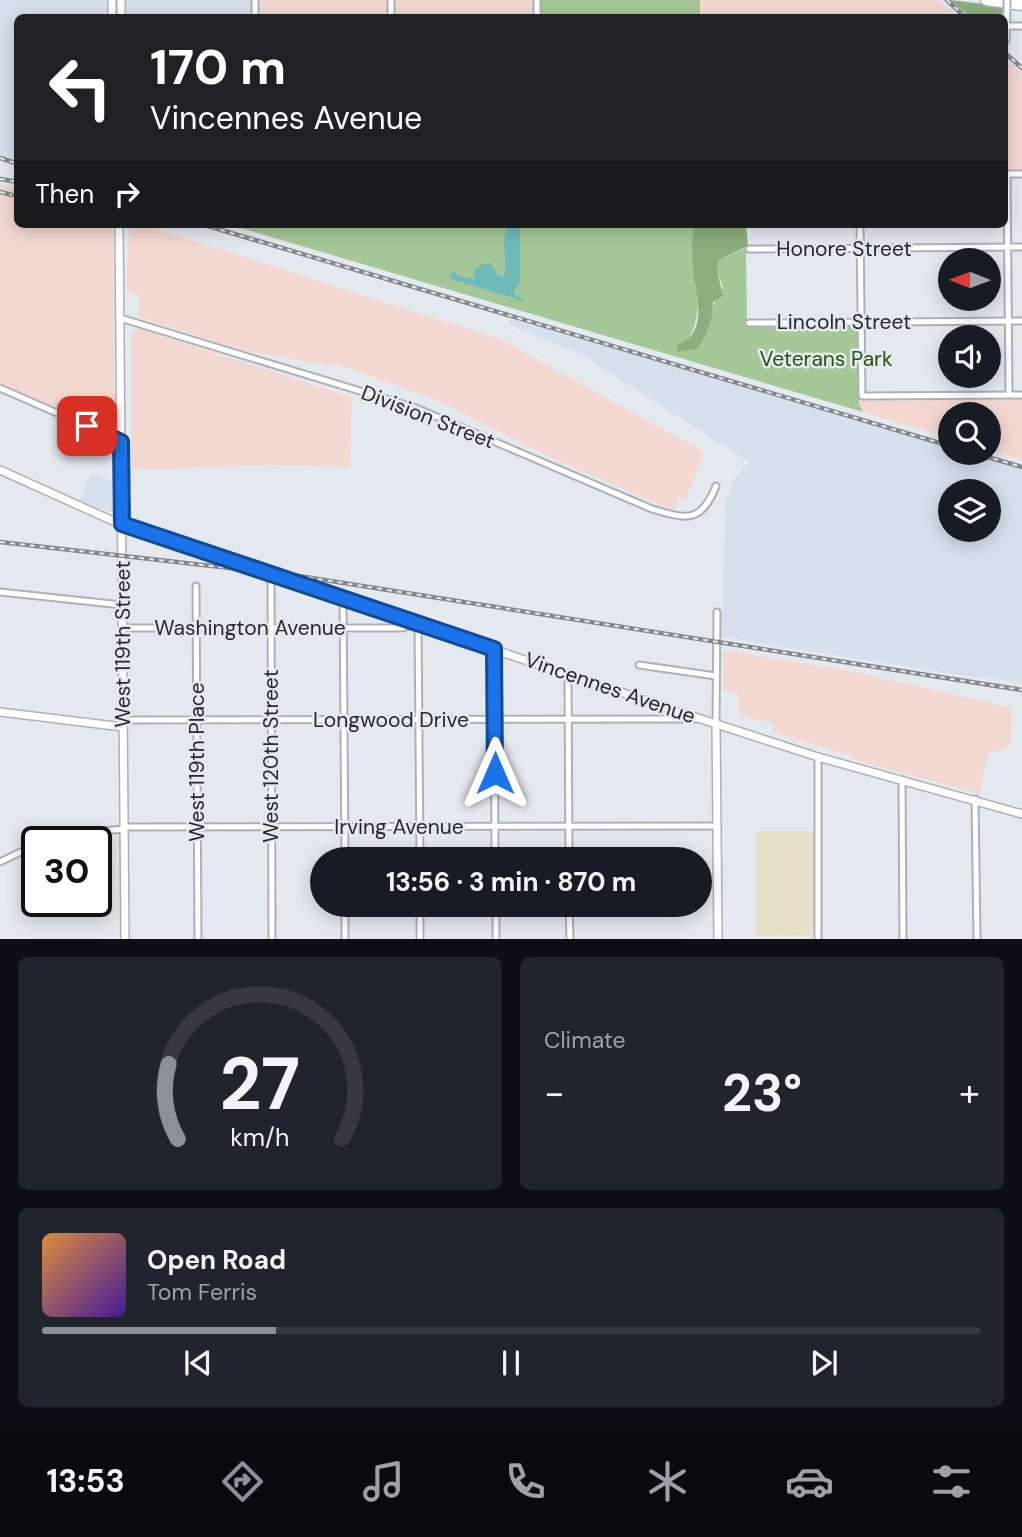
<!DOCTYPE html>
<meta charset="utf-8">
<style>
body{margin:0;font-family:"DM Sans",sans-serif;background:#20242c;color:#f1f3f6;height:100vh;display:flex;flex-direction:column;font-size:26px;white-space:nowrap}
*{box-sizing:border-box;margin:0}
p{font-size:23px;color:#9ea1a6}
.icon{flex:none;width:38px;height:38px;fill:none;stroke:currentColor;stroke-width:2;stroke-linecap:round;stroke-linejoin:round}
.map{position:relative;height:939px;overflow:hidden}
.details{display:flex;flex-direction:column;gap:18px;padding:18px;background:#0d0f14;flex:1}
.details>*{flex:none}
.guide{position:absolute;left:14px;top:14px;width:994px;height:214px;border-radius:10px;box-shadow:0 4px 18px #0003;background:#202124;color:#fff;overflow:hidden}
.needle{width:46px;rotate:271deg}
.tools{position:absolute;left:938px;top:248px;display:grid;gap:14px}
.tools a{display:grid;place-items:center;width:63px;height:63px;border-radius:50%;background:#171b24;box-shadow:0 4px 18px #0003;font-size:35px}
.speed{position:absolute;left:21px;top:826px;display:flex;gap:14px;font-size:35px;font-weight:700;text-align:center}
.speed>*{display:grid;place-content:center;width:91px;height:91px;border-radius:50%;background:#171b24;box-shadow:0 4px 18px #0003;line-height:1}
.speed .limit{border:4px solid #111;border-radius:10px;background:#fff;color:#111}
.pin{position:absolute;display:grid;place-items:center;width:60px;height:60px;color:#fff;margin:-30px;border-radius:14px;box-shadow:0 4px 10px #0006}
.me{position:absolute;width:77px;margin:-38px;rotate:0deg;stroke-linejoin:round;filter:drop-shadow(0 0 5px #0008)}
.turn{display:flex;align-items:center;gap:24px;height:147px;padding:0 21px;font-size:32px}
.turn .icon{width:91px;height:91px;stroke-width:2.5}
.turn b{display:block;font-size:49px;line-height:60px}
.then{display:flex;align-items:center;height:66px;padding:0 21px;background:#0003;gap:14px;font-size:26px}
.big{font-size:52px;font-weight:700;line-height:1.1}
.details .tile{flex:1;display:flex;flex-direction:column;justify-content:center;gap:10px;min-width:0;padding:0 24px;border-radius:10px;background:#20242c}
.details .dial{align-items:center;gap:0}
.dial svg{height:182px;overflow:visible;fill:none;stroke:#363941;stroke-width:7;stroke-linecap:round;text-anchor:middle}
.dial text{fill:#f1f3f6;stroke:none}
.song{display:flex;align-items:center;gap:21px}
.cover{width:84px;height:84px;border-radius:10px;background:linear-gradient(135deg,hsl(30 70% 55%),hsl(260 70% 35%))}
.played{height:7px;border-radius:4px;background:linear-gradient(90deg,#8c9099 25%,#363941 25%)}
.keys{display:flex;justify-content:space-around;direction:ltr}
.heat{display:flex;justify-content:space-between;align-items:center;font-size:38px;direction:ltr}
.details .tiles{flex:1;display:grid;gap:18px;grid-template-columns:1fr 1fr}
.tile:last-child{grid-column:span 2}
.trip{position:absolute;left:310px;top:847px;width:402px;height:70px;border-radius:35px;background:#171b24;box-shadow:0 4px 18px #0003;font-weight:700;line-height:70px;text-align:center}
.dock{display:flex;height:112px;justify-content:space-around;align-items:center;background:#090b0e;color:#9ea1a6}
.dock .icon{width:49px;height:49px}
.dock .active{color:#8c9099}
.dock b{font-size:32px;color:#f1f3f6}
.map>svg:first-child{display:block}
.built{fill:#d5e0ec;fill-rule:evenodd}
.industrial{fill:#f2d8d1}
.education{fill:#e7dec9}
.green{fill:#a6c797}
.forest{fill:#8eae7e}
.water{fill:#6dbbbb}
.lines{fill:none;stroke-linecap:round;stroke-linejoin:round}
.street-casing{stroke:#acb1b7;stroke-width:9}
.secondary-casing{stroke:#acb1b7;stroke-width:10}
.highway-casing{stroke:#acb1b7;stroke-width:13}
.street{stroke:#fff;stroke-width:5}
.secondary{stroke:#fff;stroke-width:7}
.highway{stroke:#fff;stroke-width:10}
.rail-casing{stroke:#83878a;stroke-width:4.5}
.rail{stroke:#e4e9ef;stroke-width:2;stroke-dasharray:5;stroke-linecap:butt}
.street-bridge-casing{stroke:#acb1b7;stroke-width:9;stroke-linecap:butt}
.street-bridge{stroke:#fff;stroke-width:5}
.route-casing{stroke:#114b97;stroke-width:18}
.route{stroke:#1a73e8;stroke-width:12}
.labels{text-anchor:middle;stroke-width:5;stroke-linejoin:round;paint-order:stroke}
.street-label{font-size:21px;fill:#26282a;stroke:#e4e9ef}
.park-label{font-size:21px;fill:#28510c;stroke:#e4e9ef}
</style>
<div class="map">
<svg width="1022" height="939" viewBox="0 0 1022 939">
<rect width="100%" height="100%" fill="#e4e9ef"/>
<path class="built" d="M0,0H111L112,17L18,18L17,161L0,156Z
M125,0H256V17L124,18Z
M509,318L950,448V453H969L1022,469V682L959,675L721,637L726,502L733,480L749,462L582,355L508,324ZM950,492H989V530H950Z
M92,473L116,483L113,512L79,501Z"/>
<path class="industrial" d="M256,0H540L541,17H256Z
M700,0H939L959,17L700,18Z
M1005,58L1022,74V170H1005Z
M0,185L17,186L18,224H113L115,436L0,386Z
M129,224H142L502,340L704,452L686,499L679,497L674,511L552,458L439,401L348,368L245,351L138,317L140,296L127,292Z
M141,329L352,397L350,467L269,465L131,470V332Z
M1022,398V460L989,450V415H950V438L863,412L859,399Z
M723,650L851,671L1012,708L1010,746L987,755L980,794L852,759V756L772,732L774,723L739,717L738,693L723,690Z"/>
<path class="education" d="M756,831H815V935L756,936Z"/>
<path class="green" d="M540,0H700V17H541Z
M227,224H694C690,262 709,310 687,341L703,340C712,320 710,305 723,288L717,270L719,260L746,248L747,327L858,326L859,403L863,412Z"/>
<path class="forest" d="M950,0L1002,6V17H970Z
M694,224H746L748,246L719,260L717,270L723,296L713,302C713,320 707,335 697,349L676,352L678,344C709,334 696,293 693,269C692,254 692,239 694,224Z"/>
<path class="water" d="M508,224H520V282L513,293L526,302L448,278L453,271L459,276L475,279L474,270L484,263L491,264L498,275L504,276C508,258 500,242 508,224Z"/>
<g class="lines">
<g class="street-casing">
<path id="street" d="M255,0V18
M391,0V18
M537,0V18
M1007,26H1022
M1006,40L1007,8
M1004,174H1022
M1007,174L1009,395
M860,224L862,396L1022,395
M749,249L1022,247
M120,318L416,408L652,509C686,519 701,524 716,486
M749,323L1022,321
M0,388L121,441
M271,573L272,939
M196,586L198,939
M0,592L122,605
M343,598L345,859
M122,628H401L418,624L420,859
M494,649L495,859
M639,665L716,676
M568,674L569,859
M123,720L698,719
M716,723L717,612
M818,757V939
M902,780L903,939
M975,799L977,939
M124,827L717,826
M44,842L81,833L124,829
M0,862L37,844
M345,905V939
M420,905V939
M496,905V939
M569,905L570,939"/>
</g>
<g class="secondary-casing">
<path id="secondary" d="M112,18V0
M121,18V0
M119,224L125,939
M0,470L122,525L701,719L818,757L1022,814
M0,712L123,727
M716,723L718,939"/>
</g>
<g class="highway-casing">
<path id="highway" d="M986,0L1022,5"/>
</g>
<use href="#street" class="street"/>
<use href="#secondary" class="secondary"/>
<use href="#highway" class="highway"/>
<g class="rail-casing">
<path id="rail" d="M947,0L966,18
M1004,52L1022,68
M0,158L18,164
M0,179L18,182
M0,192L12,195
M201,224L950,446
M974,453L1022,467
M0,542L299,576L1022,690"/>
</g>
<use href="#rail" class="rail"/>
<g class="street-bridge-casing">
<path id="street-bridge" d="M1007,0V8"/>
</g>
<use href="#street-bridge" class="street-bridge"/>
</g>
<g class="lines">
<g class="route-casing">
<path id="route" d="M87,426L121,442L122,524L494,649L495,773"/>
</g>
<use href="#route" class="route"/>
</g>
<g class="labels">
<g class="street-label">
<text x="844" y="256">Honore Street</text>
<text x="844" y="329">Lincoln Street</text>
<text transform="translate(428 417) rotate(21)" y="7">Division Street</text>
<text x="250" y="635">Washington Avenue</text>
<text transform="translate(123 644) rotate(-90)" y="7">West 119th Street</text>
<text transform="translate(610 688) rotate(19)" y="7">Vincennes Avenue</text>
<text x="391" y="727">Longwood Drive</text>
<text transform="translate(271 756) rotate(-90)" y="7">West 120th Street</text>
<text transform="translate(197 762) rotate(-90)" y="7">West 119th Place</text>
<text x="399" y="834">Irving Avenue</text>
</g>
<g class="park-label">
<text x="826" y="366">Veterans Park</text>
</g>
</g>
</svg>
<div class="tools">
<a><svg class="needle" viewBox="-14 -14 28 28"><path d="M0-13l5 13h-10z" fill="#e53935"/><path d="M0 13l5-13h-10z" fill="#9ea1a6"/></svg></a>
<a><svg class="icon" aria-label="sound" viewBox="0 0 24 24"><path d="M4 9h4l5-4v14l-5-4H4zM17 9q2 3 0 6"/></svg></a>
<a><svg class="icon" aria-label="search" viewBox="0 0 24 24"><circle cx="10" cy="10" r="6"/><path d="M15 15l6 6"/></svg></a>
<a><svg class="icon" aria-label="layers" viewBox="0 0 24 24"><path d="M12 4l9 5-9 5-9-5zM3 14l9 5 9-5"/></svg></a>
</div>
<div class="speed"><div class="limit">30</div></div>
<div class="pin" style="left:87px;top:426px;background:#d93025"><svg class="icon" aria-label="arrive" viewBox="0 0 24 24"><path d="M6 21V4h12l-3 4 3 4H6"/></svg></div>
<svg class="me" style="left:495px;top:773px" viewBox="-20 -20 40 40"><path d="M0-17L14 15 0 8-14 15z" fill="#1a73e8" stroke="#fff" stroke-width="4"/></svg>
<div class="trip">13:56 · 3 min · 870 m</div>
<div class="guide">
<div class="turn"><svg class="icon" aria-label="left" viewBox="0 0 24 24"><path d="M17 20v-9H6M10 6l-5 5 5 5"/></svg><div><b>170 m</b>Vincennes Avenue</div></div>
<div class="then">Then<svg class="icon" aria-label="right" viewBox="0 0 24 24"><path d="M7 20v-9h11M14 6l5 5-5 5"/></svg></div>
</div>
</div>
<section class="details">
<div class="tiles">
<div class="tile dial"><svg viewBox="0 0 100 80">
<path d="M14 69A42 42 0 1 1 86 69"/>
<path d="M14 69A42 42 0 0 1 10 36" stroke="#8c9099"/>
<text x="50" y="56" font-size="32" font-weight="700">27</text>
<text x="50" y="72" font-size="11">km/h</text>
</svg></div>
<div class="tile"><p>Climate</p>
<div class="heat"><a>−</a><b class="big">23°</b><a>+</a></div>
</div>
<div class="tile">
<div class="song"><i class="cover"></i><div><b>Open Road</b><p>Tom Ferris</p></div></div>
<div class="played"></div>
<div class="keys"><svg class="icon" aria-label="previous" viewBox="0 0 24 24"><path d="M18 5L8 12l10 7zM5 5v14"/></svg><svg class="icon" aria-label="pause" viewBox="0 0 24 24"><path d="M8 5v14M16 5v14"/></svg><svg class="icon" aria-label="next" viewBox="0 0 24 24"><path d="M6 5l10 7-10 7zM19 5v14"/></svg></div>
</div>
</div>
</section>
<nav class="dock">
<b>13:53</b>
<svg class="icon active" aria-label="directions" viewBox="0 0 24 24"><path d="M12 3l9 9-9 9-9-9zM9 14v-3h6M13 9l2 2-2 2"/></svg>
<svg class="icon" aria-label="music" viewBox="0 0 24 24"><path d="M9 18V5l10-2v13"/><circle cx="6" cy="18" r="3"/><circle cx="16" cy="16" r="3"/></svg>
<svg class="icon" aria-label="phone" viewBox="0 0 24 24"><path d="M5 4h4l2 5-3 2q2 4 5 5l2-3 5 2v4C11 20 4 13 5 4z"/></svg>
<svg class="icon" aria-label="climate" viewBox="0 0 24 24"><path d="M12 3v18M4 7l16 10M4 17L20 7"/></svg>
<svg class="icon" aria-label="car" viewBox="0 0 24 24"><path d="M5 17H2v-5l4-1 3-4h7l3 4 3 1v5h-3M9 17h6M6 11h13"/><circle cx="7" cy="17" r="2"/><circle cx="17" cy="17" r="2"/></svg>
<svg class="icon" aria-label="filters" viewBox="0 0 24 24"><path d="M4 7h16M4 17h16"/><circle cx="9" cy="7" r="2"/><circle cx="15" cy="17" r="2"/></svg>
</nav>
